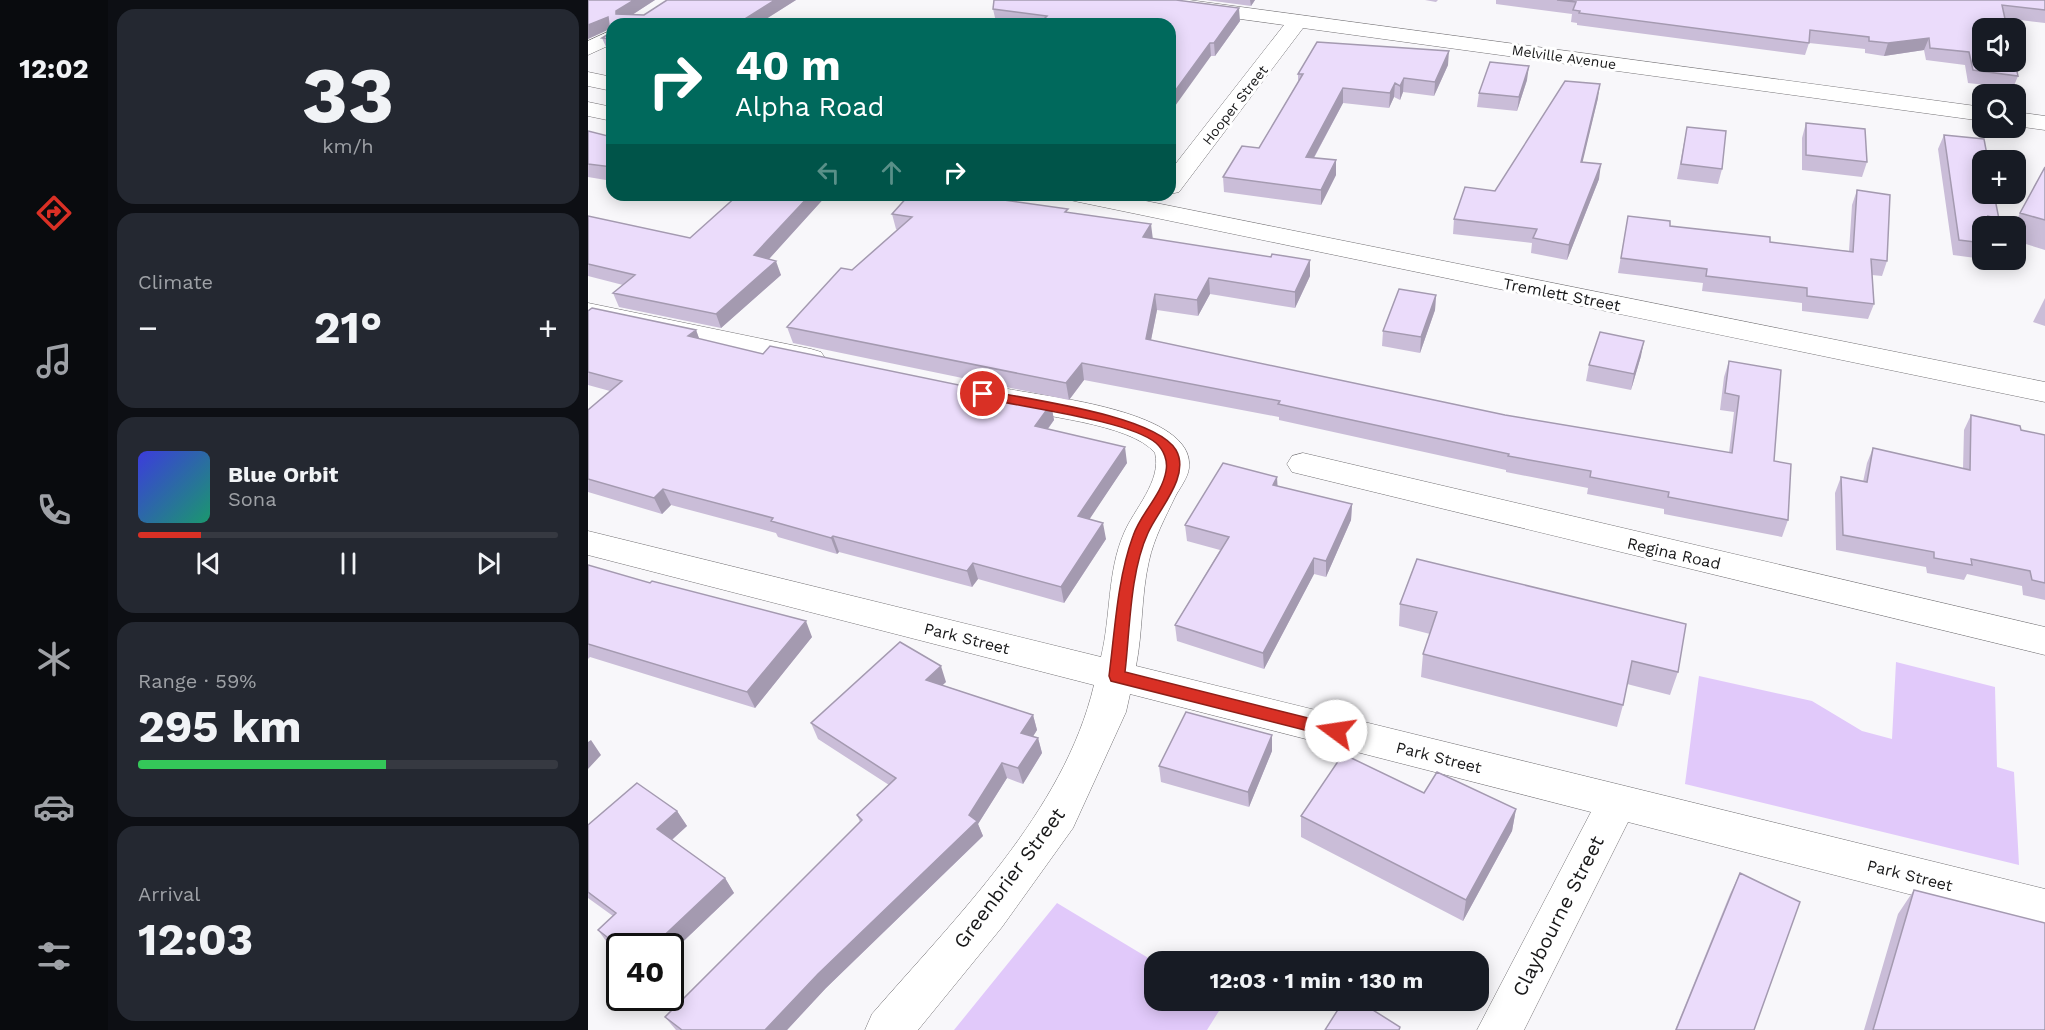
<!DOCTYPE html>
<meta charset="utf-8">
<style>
body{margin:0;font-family:"Work Sans",sans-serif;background:#242831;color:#f1f3f6;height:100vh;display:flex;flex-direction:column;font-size:22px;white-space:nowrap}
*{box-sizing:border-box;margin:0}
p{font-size:20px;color:#9ea1a6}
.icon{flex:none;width:33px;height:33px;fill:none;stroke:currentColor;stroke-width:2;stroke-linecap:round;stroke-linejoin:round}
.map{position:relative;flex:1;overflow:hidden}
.details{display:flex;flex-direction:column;gap:9px;padding:9px;background:#0d0f14;width:480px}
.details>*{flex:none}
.top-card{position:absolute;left:18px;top:18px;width:570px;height:183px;border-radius:18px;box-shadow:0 3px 15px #0003;background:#00695c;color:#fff;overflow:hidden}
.buttons{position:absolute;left:1384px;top:18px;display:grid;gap:12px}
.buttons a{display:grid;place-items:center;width:54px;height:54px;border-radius:12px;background:#171b24;box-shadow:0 3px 15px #0003;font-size:30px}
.speed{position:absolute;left:18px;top:933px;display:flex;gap:12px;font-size:30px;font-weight:700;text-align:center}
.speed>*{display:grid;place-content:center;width:78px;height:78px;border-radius:50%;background:#171b24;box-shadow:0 3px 15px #0003;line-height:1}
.speed .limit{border:3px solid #111;border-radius:9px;background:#fff;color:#111}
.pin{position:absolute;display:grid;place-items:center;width:51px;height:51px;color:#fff;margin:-26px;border:3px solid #fff;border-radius:50%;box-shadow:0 2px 6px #0007}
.me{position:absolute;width:66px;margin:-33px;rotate:284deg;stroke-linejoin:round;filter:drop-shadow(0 0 4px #0008)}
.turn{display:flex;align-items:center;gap:21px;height:126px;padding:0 30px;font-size:27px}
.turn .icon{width:78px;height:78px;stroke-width:2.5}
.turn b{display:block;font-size:42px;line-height:51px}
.lanes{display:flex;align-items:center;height:57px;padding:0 30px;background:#0003;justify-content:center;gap:30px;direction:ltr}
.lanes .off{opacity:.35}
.big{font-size:45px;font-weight:700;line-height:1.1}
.details .widget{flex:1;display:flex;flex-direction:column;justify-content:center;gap:9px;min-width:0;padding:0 21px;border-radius:18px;background:#242831}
.details .dial{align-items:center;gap:0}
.dial b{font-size:78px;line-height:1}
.song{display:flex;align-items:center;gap:18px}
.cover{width:72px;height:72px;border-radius:9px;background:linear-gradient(135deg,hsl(240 70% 55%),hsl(160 70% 35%))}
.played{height:6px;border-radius:3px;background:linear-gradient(90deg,#d93025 15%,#363941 15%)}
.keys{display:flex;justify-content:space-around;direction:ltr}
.heat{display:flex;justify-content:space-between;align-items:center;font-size:33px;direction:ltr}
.charge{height:9px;border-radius:4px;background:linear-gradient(90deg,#34c759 59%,#363941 0)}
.trip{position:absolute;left:556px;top:951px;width:345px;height:60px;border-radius:18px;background:#171b24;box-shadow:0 3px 15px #0003;font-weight:700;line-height:60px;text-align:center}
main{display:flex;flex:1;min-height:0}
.dock{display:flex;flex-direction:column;width:108px;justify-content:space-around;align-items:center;background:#090b0e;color:#9ea1a6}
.dock .icon{width:42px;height:42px}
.dock .on{color:#d93025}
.dock b{font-size:27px;color:#f1f3f6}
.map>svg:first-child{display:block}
.green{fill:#e1c9fa}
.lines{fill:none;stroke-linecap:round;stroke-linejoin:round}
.minor-casing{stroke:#737174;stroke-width:1}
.minor{fill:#fff;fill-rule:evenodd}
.wall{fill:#cabdd8}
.shaded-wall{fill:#a49ab0}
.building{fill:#ebdcfb;stroke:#a49ab0;stroke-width:1.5}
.route{fill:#d93025;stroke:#8d1f18;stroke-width:1.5}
.labels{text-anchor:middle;stroke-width:6;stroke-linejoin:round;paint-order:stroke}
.far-street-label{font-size:14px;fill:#181819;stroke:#fff}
.street-label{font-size:16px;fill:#181819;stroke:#fff}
.near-street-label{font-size:20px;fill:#181819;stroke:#fff}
</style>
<main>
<nav class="dock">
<b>12:02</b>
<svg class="icon on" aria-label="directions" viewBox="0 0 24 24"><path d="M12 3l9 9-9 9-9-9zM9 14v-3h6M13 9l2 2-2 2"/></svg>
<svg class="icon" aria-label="music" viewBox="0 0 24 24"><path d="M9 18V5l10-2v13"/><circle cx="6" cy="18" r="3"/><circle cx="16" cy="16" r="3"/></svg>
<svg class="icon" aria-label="phone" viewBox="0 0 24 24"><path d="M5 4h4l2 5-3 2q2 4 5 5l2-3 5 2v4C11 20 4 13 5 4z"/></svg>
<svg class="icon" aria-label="climate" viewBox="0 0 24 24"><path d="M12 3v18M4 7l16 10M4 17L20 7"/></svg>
<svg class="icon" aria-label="car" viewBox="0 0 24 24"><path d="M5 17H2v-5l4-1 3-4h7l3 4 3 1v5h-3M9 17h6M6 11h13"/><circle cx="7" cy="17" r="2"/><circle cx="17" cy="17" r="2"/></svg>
<svg class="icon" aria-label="filters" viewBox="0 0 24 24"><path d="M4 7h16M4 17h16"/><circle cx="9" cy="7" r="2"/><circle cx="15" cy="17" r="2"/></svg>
</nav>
<section class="details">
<div class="widget dial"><b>33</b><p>km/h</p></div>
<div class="widget"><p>Climate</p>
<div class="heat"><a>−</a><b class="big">21°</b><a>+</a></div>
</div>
<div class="widget">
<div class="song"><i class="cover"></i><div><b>Blue Orbit</b><p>Sona</p></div></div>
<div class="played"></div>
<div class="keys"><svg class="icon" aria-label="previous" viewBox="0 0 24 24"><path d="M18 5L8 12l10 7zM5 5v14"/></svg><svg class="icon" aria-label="pause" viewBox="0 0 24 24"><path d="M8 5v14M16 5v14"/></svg><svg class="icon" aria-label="next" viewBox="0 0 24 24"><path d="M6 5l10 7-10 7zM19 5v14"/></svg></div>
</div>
<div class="widget"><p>Range · 59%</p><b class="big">295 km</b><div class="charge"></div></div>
<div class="widget"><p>Arrival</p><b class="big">12:03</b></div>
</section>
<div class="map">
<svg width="1457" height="1030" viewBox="0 0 1457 1030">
<rect width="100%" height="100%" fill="#f8f7fa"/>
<path class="green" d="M1308,662L1407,687L1409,767L1426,772L1431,865L1097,784L1111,676L1224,701L1274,731L1304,739Z
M469,903L567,962V1000H632L636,1003L619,1030H366Z"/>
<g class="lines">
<g class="minor-casing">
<path id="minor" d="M547,0H601L1395,107V121L715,28L591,192L582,194V171L696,25L557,6L550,4Z
M24,30V44L0,55V41Z
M0,72L24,77V91L0,86Z
M0,102L24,107V121L0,116Z
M1428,112L1457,116V130L1428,126Z
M479,195H528L1457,382V402L491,202L482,200Z
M0,303L223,349L233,352L237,358L233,364L223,367L0,319Z
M420,389C460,397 608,411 601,468C600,478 591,489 587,497C577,518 566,538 561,561C553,595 555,631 548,666L1457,889V929L1040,822L936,1030H889L1003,812L542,694L538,712L485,828L414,927L330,1030H277L284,1014C367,918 476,812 506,685L0,555V531L513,657C523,616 519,572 536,533C546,509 574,481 567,453C543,423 448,416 409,406L405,399L409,392Z
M715,453L1457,627V655L704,472L699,464L704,456Z"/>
</g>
<use href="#minor" class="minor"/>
</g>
<path class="wall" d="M0,0H67L44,15H56L79,0H208L170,24H24V50L19,49L14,38L22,33L21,29L0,39Z
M618,0H667L663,6Z
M837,0H850L848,2Z
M908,0H1457V23L1417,18L1430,76L1425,88L1380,83L1377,65L1338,60L1336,50L1296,56L1277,53V49L1221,43L1217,55L989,25V23L983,22L984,14L908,4Z
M405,9L652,21L627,56H623L582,24H426L408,22Z
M860,65L846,96L815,92L812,100L806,97L801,108L755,103L726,158L748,175L733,205L636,192L635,177L671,148L710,82V74Z
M939,80L929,111L889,107L891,93Z
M1010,98L994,162L1011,179L979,260L943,253L944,243L865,234L866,219L907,191Z
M1218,123L1279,162L1274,177L1214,170V138Z
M1099,127L1134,169L1130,184L1089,179Z
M0,131L24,137V181L0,177Z
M1356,135L1411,219L1407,226H1395V259L1365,255L1350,149Z
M1457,167V250L1428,241V226H1426L1432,213Z
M1269,190L1299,261L1294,276L1284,275L1286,304L1280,319L1214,311V303L1114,291L1115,283L1030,273L1040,216L1082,226L1182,242L1261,251L1264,205Z
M239,195L181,259L193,275L133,328L31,307L25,293L35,285L0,276V216L102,238Z
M480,213L565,239L722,276L707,308L622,294L610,316L569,310L563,340L917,415L1141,453L1146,412L1132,410L1136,377L1141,361L1186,461L1200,520L1194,537L1076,514V509L999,494L1000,488L918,472V470L691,420V417L496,380L481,400L205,343L199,327L309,230L308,229L304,214Z
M848,295L847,310L832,353L794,346L795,331Z
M1457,298V326L1445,322Z
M0,311L108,330L111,339L175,354L463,404L466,420L460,429L539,463L501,519L518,539L476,603L390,579L384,587L251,552L249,554L190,537L188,533L83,505L74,514L0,492V410L22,391L0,385Z
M1053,356L1043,390L998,381L1001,365Z
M1383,415L1433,430L1457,435V600L1435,595L1434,586L1379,574L1376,580L1339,573L1338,567L1248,550L1247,493L1253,477L1275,482L1279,463L1285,448L1375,469L1376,430Z
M689,477V486L764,504L763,520L738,577L726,574L676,669L589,641L587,625L632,550L599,541L597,525Z
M0,565L224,637L167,708L2,657L0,659Z
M812,604L1090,672L1082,695L1039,684L1035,705L1029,727L833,677L835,654L842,634L811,626Z
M358,682L354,685L445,715L449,730L445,736L450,738L454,753L435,784L419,778L390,824L395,836L238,988L199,1030H88L77,1017L272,822L269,815L301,785L230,739L223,723Z
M684,735V751L661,807L573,782L571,766Z
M836,793L928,809L924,831L875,921L713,837V816Z
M89,811L99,826L84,840L137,878L146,893L82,954V946H32V953L21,945L10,930L25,916L0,898V825Z
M1152,873L1166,1030H1087L1142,894Z
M1326,890L1457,1030H1276L1310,914Z"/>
<path class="shaded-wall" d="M46,0H67L33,22L28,14V11Z
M187,0H208L170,24H149Z
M662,0H667L663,6Z
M651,8L652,21L627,56L626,43Z
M20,17L24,28L0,39V25Z
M1341,38L1336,50L1296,56L1300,43Z
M622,43L623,56L582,113V98Z
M861,51L860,65L846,96L847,82Z
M941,66L939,80L929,111L931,97Z
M816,78L815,92L812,100V86Z
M807,83L806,97L801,108L802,93Z
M1012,84L1010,98L991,177L993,162Z
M755,88V103L718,172V157Z
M748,160V175L733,205V190Z
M1013,164L1011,179L979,260L981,245Z
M222,195H239L171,270L166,255Z
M563,224L565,240L555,237Z
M722,260V276L707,308V292Z
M188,261L193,275L133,328L128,314Z
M621,278L622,294L610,316L609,300Z
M567,294L569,310L560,355L558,339Z
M848,295L847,310L832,353L833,337Z
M108,330L114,346L100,336Z
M1056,341L1053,356L1043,390L1046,374Z
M494,363L496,380L481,400L478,383Z
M463,404L466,420L450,442L447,426Z
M537,447L539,463L493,532L490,516Z
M689,477L690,493L685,485Z
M75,489L83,505L74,514L66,498Z
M764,504L763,520L738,577V561Z
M515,523L518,539L476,603L473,587Z
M245,536L251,552L249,554L243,538Z
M726,558V574L676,669L675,653Z
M385,563L390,579L384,587L379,571Z
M218,621L224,637L167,708L159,692Z
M353,666L358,682L344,695L338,680Z
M445,715L449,730L438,748L433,733Z
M684,735V751L661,807L660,792Z
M450,738L454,753L435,784L430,768Z
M3,740L13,755L0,769V742Z
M414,763L419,778L390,824L395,836L238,988L199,1030H177L381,815Z
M928,809L924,831L875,921L878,900Z
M89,811L99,826L79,844L69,829Z
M137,878L146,893L82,954V946H65Z"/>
<path class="building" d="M0,0H46L28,11V14L56,15L79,0H187L149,24H24V39L14,38L22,33L20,17L0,25Z
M406,0H588L651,8L626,43H622L582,98V24H451L459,16L405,9Z
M969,0H1457V10L1414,5L1419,28H1395V62H1427L1430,76L1385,70L1381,52L1342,48L1341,38L1300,43L1281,41V37L1222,30L1221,43L991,13L992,11L985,10L988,2Z
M729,42L861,51L847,82L816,78L812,86L807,83L802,93L755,88L718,157L748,160L733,190L635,177L654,146L671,148L715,74H710Z
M902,62L941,66L931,97L891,93Z
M977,81L1012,84L993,162L1013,164L981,245L945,238L949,229L866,219L877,187L907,191Z
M1218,123L1277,129L1279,162L1218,155Z
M1099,127L1138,131L1134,169L1093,164Z
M0,131L24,137V167L0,164Z
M1356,135L1396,139L1400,160H1395V194H1406L1411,219L1400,216L1402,226H1395V243L1371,240Z
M1457,167V220L1432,213Z
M1269,190L1302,195L1299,261L1283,259L1286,304L1219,296V288L1118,276L1119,269L1033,258L1040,216L1082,221V226L1182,237V242L1265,252Z
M150,195H222L166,255L188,261L128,314L25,293L47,275L0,264V216L102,238Z
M321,195H380L480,209L477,212L563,224L555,237L683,257L684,254L722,260L707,292L621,278L609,300L567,294L558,339L917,415L1144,453L1151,396L1137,393L1141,361L1193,370L1186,461L1203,464L1200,520L1080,497L1081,492L1002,477L1003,471L920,456L921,454L690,404L692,401L494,363L478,383L199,327L253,268L264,270L324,217L304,214Z
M811,289L848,295L833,337L795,331Z
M4,308L108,330L100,336L175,354L182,346L463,404L447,426L537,447L490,516L515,523L473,587L385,563L379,571L245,536L243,538L183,521L185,518L75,489L66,498L0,479V410L34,381L0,372V311Z
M1012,332L1056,341L1046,374L1001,365Z
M1383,415L1432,426L1433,430L1457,435V583L1444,580L1442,571L1383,559L1384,565L1346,558V552L1255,535L1253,477L1279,482L1285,448L1382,470Z
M635,463L689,477L685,485L764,504L738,561L726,558L675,653L587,625L641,537L597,525Z
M829,559L1098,624L1090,672L1044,661L1035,705L835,654L849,612L812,604Z
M0,565L62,583L64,581L218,621L159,692L0,644Z
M312,642L353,666L338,680L445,715L433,733L450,738L430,768L414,763L381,815L389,821L230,974L177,1030H94L77,1017L274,820L269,815L308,778L223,723Z
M598,712L684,735L660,792L571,766Z
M755,754L836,793L849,772L928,809L878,900L713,816Z
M49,783L89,811L69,829L137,878L65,946H32V947L10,930L28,913L0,892V825Z
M1152,873L1212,902L1166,1030H1088Z
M1326,890L1457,923V1030H1285Z
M756,1000H769L812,1027L811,1030H737Z"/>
<path class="route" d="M395,390C437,399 567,415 588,450C603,476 570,510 560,533C542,572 542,629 537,672L748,725L756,731L754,736L748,738L523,681L521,676C527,630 529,580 545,536C552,514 574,495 578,471C580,461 576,450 568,443C541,420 430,407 391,397L389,394Z"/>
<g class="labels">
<g class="far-street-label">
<text transform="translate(976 57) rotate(8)" y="5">Melville Avenue</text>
<text transform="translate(647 105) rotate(-52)" y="5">Hooper Street</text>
</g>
<g class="street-label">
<text transform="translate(974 294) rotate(11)" y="6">Tremlett Street</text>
<text transform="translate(1086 553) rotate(13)" y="6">Regina Road</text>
<text transform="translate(379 638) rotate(14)" y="6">Park Street</text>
<text transform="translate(851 757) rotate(14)" y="6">Park Street</text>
<text transform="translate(1322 875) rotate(14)" y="6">Park Street</text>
</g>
<g class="near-street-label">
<text transform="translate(421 878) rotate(-53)" y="7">Greenbrier Street</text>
<text transform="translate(970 916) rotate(-63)" y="7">Claybourne Street</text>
</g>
</g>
</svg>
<div class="buttons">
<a><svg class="icon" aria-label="sound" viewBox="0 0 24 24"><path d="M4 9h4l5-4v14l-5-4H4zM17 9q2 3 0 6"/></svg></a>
<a><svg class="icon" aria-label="search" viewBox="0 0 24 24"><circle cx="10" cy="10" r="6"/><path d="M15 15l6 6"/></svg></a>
<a>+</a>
<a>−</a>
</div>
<div class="speed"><div class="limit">40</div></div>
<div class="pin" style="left:395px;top:394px;background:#d93025"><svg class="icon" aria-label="arrive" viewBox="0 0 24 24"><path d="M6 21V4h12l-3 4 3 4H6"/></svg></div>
<svg class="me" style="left:748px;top:731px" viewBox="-20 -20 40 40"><circle r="19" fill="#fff"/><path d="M0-13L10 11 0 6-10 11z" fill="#d93025"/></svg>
<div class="trip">12:03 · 1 min · 130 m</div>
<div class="top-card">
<div class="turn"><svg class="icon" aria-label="right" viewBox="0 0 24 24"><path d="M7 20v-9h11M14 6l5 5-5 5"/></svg><div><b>40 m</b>Alpha Road</div></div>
<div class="lanes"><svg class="icon off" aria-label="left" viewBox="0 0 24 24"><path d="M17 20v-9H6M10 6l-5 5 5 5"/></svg><svg class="icon off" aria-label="ahead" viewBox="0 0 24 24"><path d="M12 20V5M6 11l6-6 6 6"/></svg><svg class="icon" aria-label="right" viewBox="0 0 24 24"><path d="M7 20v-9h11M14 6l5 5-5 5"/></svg></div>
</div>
</div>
</main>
